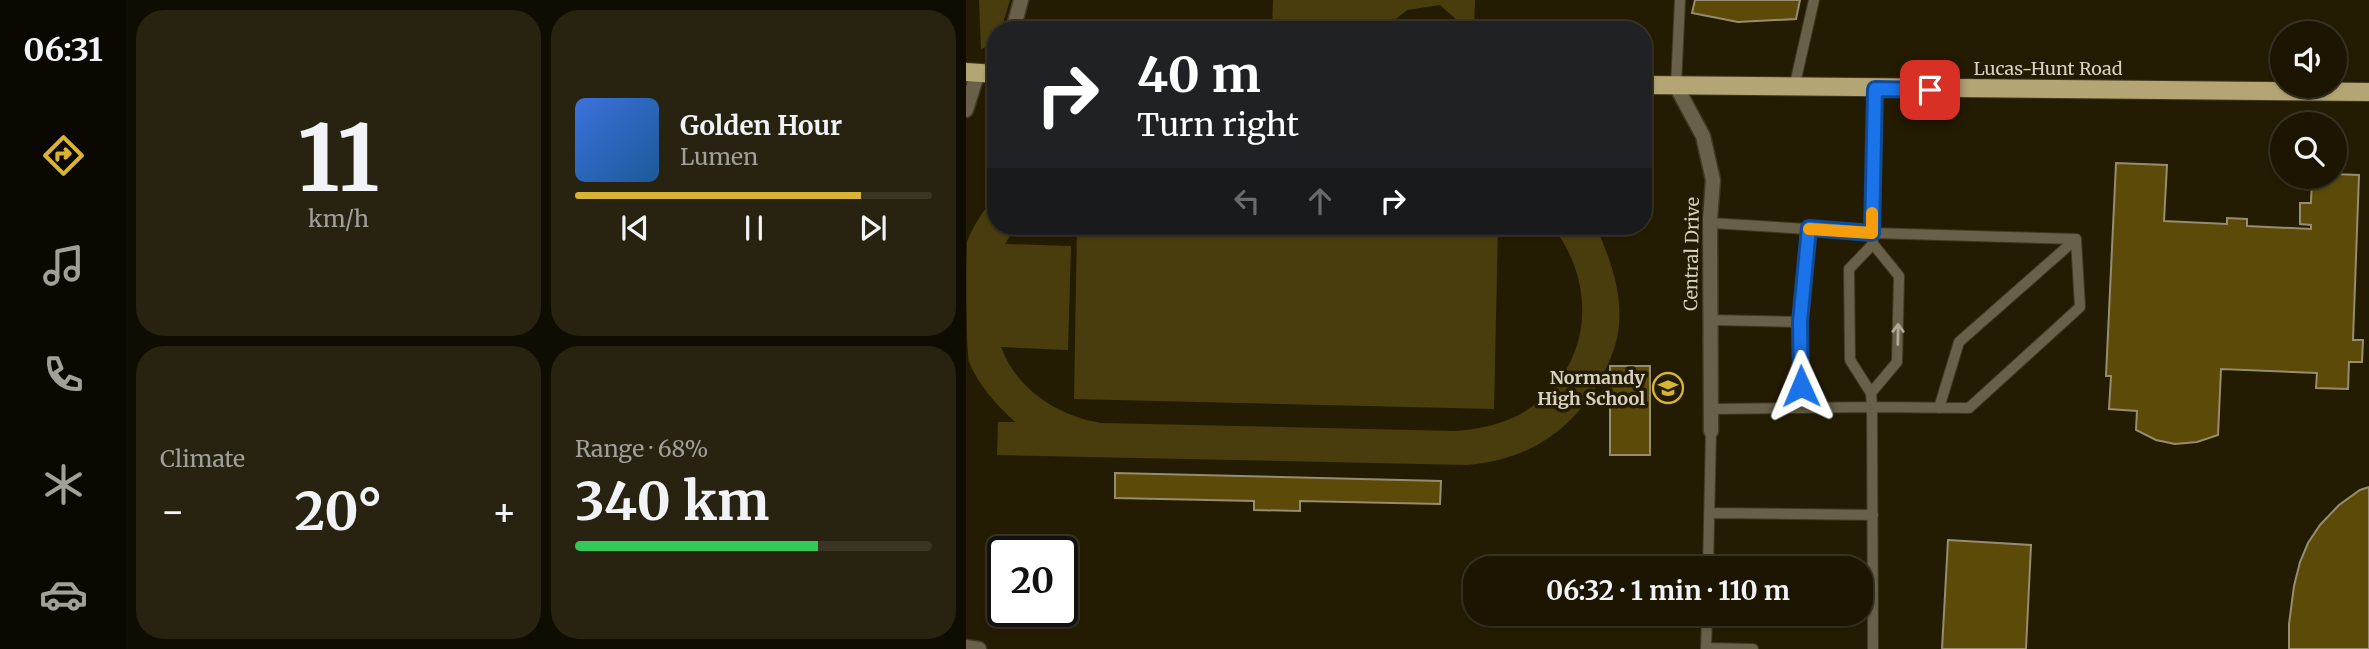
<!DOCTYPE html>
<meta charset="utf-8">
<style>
body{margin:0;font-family:Merriweather,serif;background:#282211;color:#f1f3f6;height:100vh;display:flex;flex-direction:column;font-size:26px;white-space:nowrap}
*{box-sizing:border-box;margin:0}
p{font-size:23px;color:#a09f99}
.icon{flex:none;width:38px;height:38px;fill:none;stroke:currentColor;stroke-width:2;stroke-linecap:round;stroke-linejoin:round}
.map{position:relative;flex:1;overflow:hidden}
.side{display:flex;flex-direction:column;gap:10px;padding:10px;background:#0f0c01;width:840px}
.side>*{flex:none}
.top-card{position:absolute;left:21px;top:21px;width:665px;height:214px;border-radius:28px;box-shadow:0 2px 5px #0004,0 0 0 2px #393424;background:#202124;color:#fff;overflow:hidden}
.buttons{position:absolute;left:1304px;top:21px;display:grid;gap:14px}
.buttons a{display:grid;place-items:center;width:77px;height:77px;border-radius:50%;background:#1b1502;box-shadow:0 2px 5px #0004,0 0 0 2px #393424;font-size:35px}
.speed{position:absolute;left:21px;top:536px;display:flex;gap:14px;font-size:35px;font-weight:700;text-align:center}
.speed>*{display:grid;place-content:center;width:91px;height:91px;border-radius:50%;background:#1b1502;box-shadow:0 2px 5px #0004,0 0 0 2px #393424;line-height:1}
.speed .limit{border:4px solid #111;border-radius:10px;background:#fff;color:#111}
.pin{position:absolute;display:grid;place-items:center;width:60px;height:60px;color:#fff;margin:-30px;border-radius:14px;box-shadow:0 4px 10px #0006}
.me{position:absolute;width:77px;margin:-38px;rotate:359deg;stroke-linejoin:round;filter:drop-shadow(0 0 5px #0008)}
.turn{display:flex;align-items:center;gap:24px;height:147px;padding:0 35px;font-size:32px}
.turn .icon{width:91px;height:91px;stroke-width:2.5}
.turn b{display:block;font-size:49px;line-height:60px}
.lanes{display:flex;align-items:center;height:66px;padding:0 35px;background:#0003;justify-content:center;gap:35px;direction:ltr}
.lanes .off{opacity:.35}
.big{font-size:52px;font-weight:700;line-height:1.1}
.side .tile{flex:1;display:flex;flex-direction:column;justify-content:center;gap:10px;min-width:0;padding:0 24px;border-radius:28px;background:#282211}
.side .dial{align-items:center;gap:0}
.dial b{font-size:91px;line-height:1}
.song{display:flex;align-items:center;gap:21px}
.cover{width:84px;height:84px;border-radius:10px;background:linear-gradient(135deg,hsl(220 70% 55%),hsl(210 70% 35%))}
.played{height:7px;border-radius:4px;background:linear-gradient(90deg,#d7b434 80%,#393424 80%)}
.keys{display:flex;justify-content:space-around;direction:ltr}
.heat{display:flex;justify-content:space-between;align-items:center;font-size:38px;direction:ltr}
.charge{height:10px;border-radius:5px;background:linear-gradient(90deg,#34c759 68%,#393424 0)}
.side .tiles{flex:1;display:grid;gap:10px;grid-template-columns:repeat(2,1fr)}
.trip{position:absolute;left:497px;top:556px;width:410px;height:70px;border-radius:28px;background:#1b1502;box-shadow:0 2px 5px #0004,0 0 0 2px #393424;font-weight:700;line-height:70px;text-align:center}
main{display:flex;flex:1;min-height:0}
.tabs{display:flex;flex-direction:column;width:126px;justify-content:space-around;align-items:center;background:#0b0801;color:#a09f99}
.tabs .icon{width:49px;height:49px}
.tabs .selected{color:#d7b434}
.tabs b{font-size:32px;color:#f1f3f6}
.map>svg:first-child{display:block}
.green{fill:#4a3d0d}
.building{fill:#5b4a08;stroke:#968d70;stroke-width:2}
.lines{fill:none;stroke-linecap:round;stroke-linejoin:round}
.service-casing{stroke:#403921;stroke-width:12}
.minor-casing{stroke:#403921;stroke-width:17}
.primary-casing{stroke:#403921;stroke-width:20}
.service{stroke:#686049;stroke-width:10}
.minor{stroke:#686049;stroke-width:14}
.primary{stroke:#b4a574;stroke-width:18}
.oneway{stroke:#b0a998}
.route-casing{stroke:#114b97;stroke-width:18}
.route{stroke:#1a73e8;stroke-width:12}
.slow{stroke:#f59e0b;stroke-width:12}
.labels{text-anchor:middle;stroke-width:7;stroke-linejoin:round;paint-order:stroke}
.street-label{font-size:18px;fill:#d6d1c2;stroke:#241c02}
.poi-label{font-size:18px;font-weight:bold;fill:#d6d1c2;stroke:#241c02;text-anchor:end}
</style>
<main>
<nav class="tabs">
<b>06:31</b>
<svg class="icon selected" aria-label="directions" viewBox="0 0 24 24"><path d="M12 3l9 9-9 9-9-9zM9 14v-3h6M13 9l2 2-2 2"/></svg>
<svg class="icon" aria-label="music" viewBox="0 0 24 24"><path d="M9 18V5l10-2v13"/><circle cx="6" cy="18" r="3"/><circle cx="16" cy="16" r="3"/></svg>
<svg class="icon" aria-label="phone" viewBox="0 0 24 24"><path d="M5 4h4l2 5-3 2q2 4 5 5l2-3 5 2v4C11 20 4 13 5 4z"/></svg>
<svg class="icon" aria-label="climate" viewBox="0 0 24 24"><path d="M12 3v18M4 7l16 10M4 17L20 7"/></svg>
<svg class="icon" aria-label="car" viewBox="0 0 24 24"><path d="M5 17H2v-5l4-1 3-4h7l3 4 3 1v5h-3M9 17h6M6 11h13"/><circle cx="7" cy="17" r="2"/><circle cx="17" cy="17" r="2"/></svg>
</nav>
<section class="side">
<div class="tiles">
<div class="tile dial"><b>11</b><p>km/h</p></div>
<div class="tile">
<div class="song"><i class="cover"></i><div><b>Golden Hour</b><p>Lumen</p></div></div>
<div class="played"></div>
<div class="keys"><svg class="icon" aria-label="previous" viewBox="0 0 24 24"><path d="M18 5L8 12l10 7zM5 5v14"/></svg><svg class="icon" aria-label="pause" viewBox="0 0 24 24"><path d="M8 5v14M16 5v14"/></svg><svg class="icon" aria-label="next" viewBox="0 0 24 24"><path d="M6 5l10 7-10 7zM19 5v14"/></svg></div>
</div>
<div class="tile"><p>Climate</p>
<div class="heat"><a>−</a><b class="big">20°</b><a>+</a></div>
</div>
<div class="tile"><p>Range · 68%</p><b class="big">340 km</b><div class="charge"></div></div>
</div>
</section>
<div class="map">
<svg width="1403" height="649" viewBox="0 0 1403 649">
<rect width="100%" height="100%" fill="#241c02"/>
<path class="green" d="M13,0H44L35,30H30V43L15,49Z
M307,0H509L508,30H502L474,5L441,10L416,30H306Z
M30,195V226H50L39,244L105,246L102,350L35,347C51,390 92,416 135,423L489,431C514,429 540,424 561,410C627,367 632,284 586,226H630C643,257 656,289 653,324C652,342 645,358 637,375C608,430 563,460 501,465L31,455L32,422H49C30,404 13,386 3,362C0,348 0,256 1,242C7,225 19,209 30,195Z
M111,226H532L528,409L108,399Z"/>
<path class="building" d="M729,0H834L830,19L772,22L726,13Z
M1150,163L1201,165L1198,221L1261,224V218L1281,219V226L1345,229V225L1334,224V203H1345L1346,177H1368V174L1393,175L1387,340H1397L1396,362H1383L1382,389L1350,388L1351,373L1255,369L1252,435L1231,442L1209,444L1190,440L1170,430L1171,411L1143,409L1145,376H1140Z
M644,366H684V455H644Z
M149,473L475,481L474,504L334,501V511L288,510V501L149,498Z
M1403,487V649H1323V624L1328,586L1334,562L1342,543L1354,525L1373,505L1394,490Z
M982,540L1065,545L1060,649H976Z"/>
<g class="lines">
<g class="service-casing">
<path id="service" d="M710,86L714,0
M828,88L848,0
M745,223L906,233L1110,239L1114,307L1003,408L906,407L905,393L884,360L883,269L907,244
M745,320L834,322L843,228
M834,322L835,408
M905,393L931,362L933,276L907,244L906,233L909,89
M973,408L993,342L1110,239
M745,409L906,407L907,649
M743,513L907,515
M742,569L745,431
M740,648L787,649
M740,649L741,614"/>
</g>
<g class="minor-casing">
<path id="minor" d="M47,30L55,0
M710,86L737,136L747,180L744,219L745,431
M0,110L12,72
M0,647L13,649"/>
</g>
<g class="primary-casing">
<path id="primary" d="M0,72L30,74
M677,85L1403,92"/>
</g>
<use href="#service" class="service"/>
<use href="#minor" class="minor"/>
<use href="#primary" class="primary"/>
</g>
<defs><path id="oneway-shaft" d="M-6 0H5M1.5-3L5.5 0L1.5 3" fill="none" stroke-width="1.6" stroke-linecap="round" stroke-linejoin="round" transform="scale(1.75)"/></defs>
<use class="oneway" href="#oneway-shaft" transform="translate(932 334) rotate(-89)"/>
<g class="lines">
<g class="route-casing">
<path id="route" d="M835,386L834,322L843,228L906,233L909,89L964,90"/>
</g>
<use href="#route" class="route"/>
<path class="slow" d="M843,229L906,233V213"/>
</g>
<defs>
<g id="school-ring" transform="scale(1.575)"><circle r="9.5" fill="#241c02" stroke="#d7b434" stroke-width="1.5"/><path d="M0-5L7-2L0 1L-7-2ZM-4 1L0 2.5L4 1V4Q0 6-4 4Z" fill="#d7b434"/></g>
</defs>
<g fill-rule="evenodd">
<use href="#school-ring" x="702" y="388"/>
</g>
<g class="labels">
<g class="street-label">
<text x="1082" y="75">Lucas-Hunt Road</text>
<text transform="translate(726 254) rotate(-89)" y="6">Central Drive</text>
</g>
<g class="poi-label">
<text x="679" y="384">Normandy<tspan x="679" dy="21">High School</tspan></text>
</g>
</g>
</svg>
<div class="buttons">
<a><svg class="icon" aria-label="sound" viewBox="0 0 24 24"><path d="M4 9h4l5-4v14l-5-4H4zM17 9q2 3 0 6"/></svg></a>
<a><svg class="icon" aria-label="search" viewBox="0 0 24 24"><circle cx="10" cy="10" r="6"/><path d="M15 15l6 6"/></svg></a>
</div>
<div class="speed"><div class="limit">20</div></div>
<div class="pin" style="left:964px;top:90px;background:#d93025"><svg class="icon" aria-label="arrive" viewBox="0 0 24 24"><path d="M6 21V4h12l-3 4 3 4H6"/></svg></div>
<svg class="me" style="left:835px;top:386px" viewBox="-20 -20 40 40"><path d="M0-17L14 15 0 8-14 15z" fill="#1a73e8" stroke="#fff" stroke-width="4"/></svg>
<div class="trip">06:32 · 1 min · 110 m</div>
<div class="top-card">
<div class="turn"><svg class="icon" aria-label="right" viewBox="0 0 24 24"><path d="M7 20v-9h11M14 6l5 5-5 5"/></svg><div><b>40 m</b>Turn right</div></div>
<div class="lanes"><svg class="icon off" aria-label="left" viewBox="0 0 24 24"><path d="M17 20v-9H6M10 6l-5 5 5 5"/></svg><svg class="icon off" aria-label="ahead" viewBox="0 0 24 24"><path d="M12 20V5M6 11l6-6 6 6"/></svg><svg class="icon" aria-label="right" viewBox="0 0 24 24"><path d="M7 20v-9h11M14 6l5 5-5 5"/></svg></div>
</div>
</div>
</main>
